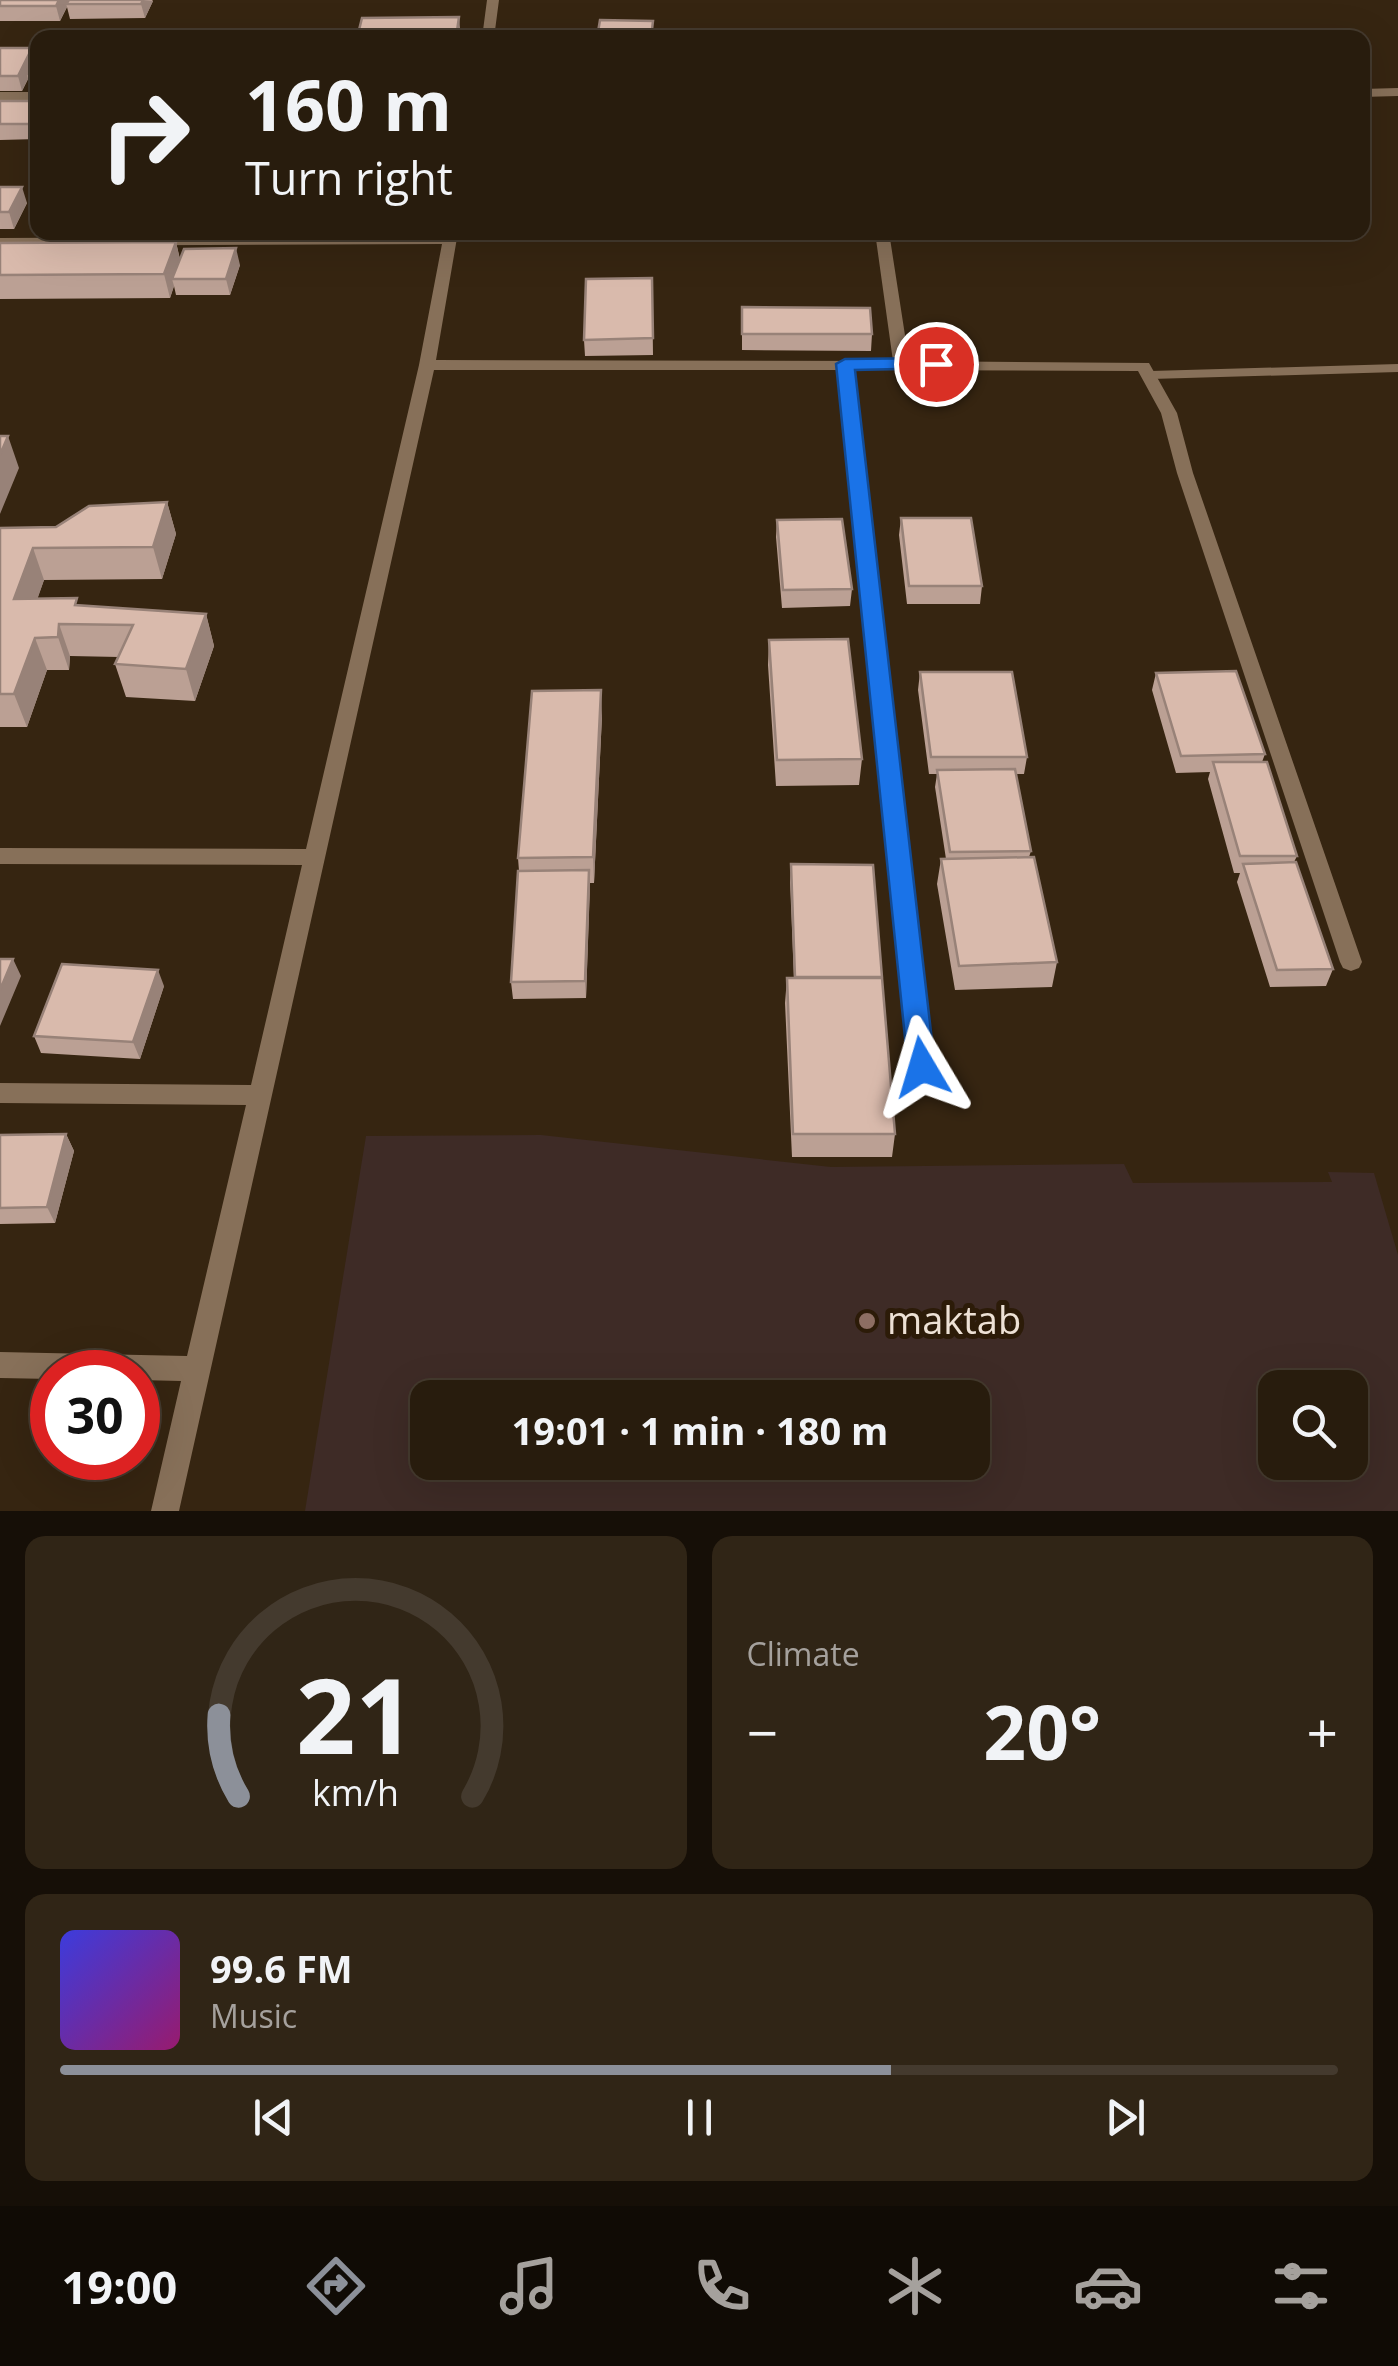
<!DOCTYPE html>
<meta charset="utf-8">
<style>
body{margin:0;font-family:"Open Sans",sans-serif;background:#302516;color:#f1f3f6;height:100vh;display:flex;flex-direction:column;font-size:38px;white-space:nowrap}
*{box-sizing:border-box;margin:0}
p{font-size:32px;color:#a5a19d}
.icon{flex:none;width:55px;height:55px;fill:none;stroke:currentColor;stroke-width:2;stroke-linecap:round;stroke-linejoin:round}
.map{position:relative;height:1511px;overflow:hidden}
.panel{display:flex;flex-direction:column;gap:25px;padding:25px;background:#160f07;flex:1}
.panel>*{flex:none}
.guide{position:absolute;left:30px;top:30px;width:1340px;height:210px;border-radius:20px;box-shadow:0 10px 40px #0002,0 0 0 2px #443a2e;background:#281c0d;color:#f1f3f6;overflow:hidden}
.tools{position:absolute;left:1258px;top:1370px;display:grid;gap:20px}
.tools a{display:grid;place-items:center;width:110px;height:110px;border-radius:20px;background:#281c0d;box-shadow:0 10px 40px #0002,0 0 0 2px #443a2e;font-size:50px}
.speed{position:absolute;left:30px;top:1350px;display:flex;gap:20px;font-size:50px;font-weight:700;text-align:center}
.speed>*{display:grid;place-content:center;width:130px;height:130px;border-radius:50%;background:#281c0d;box-shadow:0 10px 40px #0002,0 0 0 2px #443a2e;line-height:1}
.speed .limit{border:15px solid #d22;background:#fff;color:#111}
.pin{position:absolute;display:grid;place-items:center;width:85px;height:85px;color:#fff;margin:-42px;border:5px solid #fff;border-radius:50%;box-shadow:0 2px 10px #0007}
.me{position:absolute;width:110px;margin:-55px;rotate:353deg;stroke-linejoin:round;filter:drop-shadow(0 0 8px #0008)}
.turn{display:flex;align-items:center;gap:35px;height:210px;padding:0 50px;font-size:45px}
.turn .icon{width:130px;height:130px;stroke-width:2.5}
.turn b{display:block;font-size:70px;line-height:85px}
.big{font-size:75px;font-weight:700;line-height:1.1}
.panel .widget{flex:1;display:flex;flex-direction:column;justify-content:center;gap:15px;min-width:0;padding:0 35px;border-radius:20px;background:#302516}
.panel .dial{align-items:center;gap:0}
.dial svg{height:260px;overflow:visible;fill:none;stroke:#443a2e;stroke-width:7;stroke-linecap:round;text-anchor:middle}
.dial text{fill:#f1f3f6;stroke:none}
.song{display:flex;align-items:center;gap:30px}
.cover{width:120px;height:120px;border-radius:15px;background:linear-gradient(135deg,hsl(240 70% 55%),hsl(320 70% 35%))}
.played{height:10px;border-radius:5px;background:linear-gradient(90deg,#8c9099 65%,#443a2e 65%)}
.keys{display:flex;justify-content:space-around;direction:ltr}
.heat{display:flex;justify-content:space-between;align-items:center;font-size:55px;direction:ltr}
.panel .tiles{flex:1;display:grid;gap:25px;grid-template-columns:1fr 1fr}
.widget:last-child{grid-column:span 2}
.trip{position:absolute;left:410px;top:1380px;width:580px;height:100px;border-radius:20px;background:#281c0d;box-shadow:0 10px 40px #0002,0 0 0 2px #443a2e;font-weight:700;line-height:100px;text-align:center}
.menu{display:flex;height:160px;justify-content:space-around;align-items:center;background:#100b05;color:#a5a19d}
.menu .icon{width:70px;height:70px}
.menu .current{color:#8c9099}
.menu b{font-size:45px;color:#f1f3f6}
.map>svg:first-child{display:block}
.industrial{fill:#3e2b26;fill-rule:evenodd}
.lines{fill:none;stroke-linecap:round;stroke-linejoin:round}
.service{fill:#877059;fill-rule:evenodd}
.minor{fill:#877059;fill-rule:evenodd}
.wall{fill:#bba094}
.shaded-wall{fill:#988278}
.building{fill:#d9baac;stroke:#988278;stroke-width:2.5}
.route{fill:#1a73e8;stroke:#114b97;stroke-width:2.5}
.education-dot{fill:#8d6e63;stroke:#2c1b08;stroke-width:4}
.labels{text-anchor:middle;stroke-width:10;stroke-linejoin:round;paint-order:stroke}
.near-poi-label{font-size:38px;fill:#ede1d5;stroke:#2c1b08;text-anchor:start}
</style>
<div class="map">
<svg width="1398" height="1511" viewBox="0 0 1398 1511">
<rect width="100%" height="100%" fill="#362511"/>
<path class="industrial" d="M541,1135L831,1167L1124,1164L1133,1183L1332,1182L1328,1172L1374,1173L1398,1255V1511H305L366,1136ZM1275,1388H1350V1462H1275ZM428,1398H972V1462H428Z"/>
<g class="lines">
<path class="service" d="M1398,364V372L1151,379L1144,375L1151,371Z"/>
<path class="minor" d="M487,0H499L494,38H482Z
M1398,88V96L1362,97V89Z
M0,92H38V100H0Z
M444,232H458L436,360L893,361L875,232H889L909,361L1149,363L1177,413L1193,473L1362,962L1359,968L1351,971L1343,968L1340,962L1177,473L1161,413L1138,371L854,370L934,1067L930,1074L922,1077L914,1074L910,1067L838,370H434L179,1511H151L181,1381L138,1380V1372H52V1379L0,1378V1352L187,1356L246,1105L0,1103V1083L251,1085L302,865L0,864V848L306,849L419,365L442,244L0,246V238L443,236Z"/>
</g>
<path class="wall" d="M0,0H152L153,1L145,18L70,19L67,7L60,21H0Z
M0,48L35,58L38,52V89H31L28,79L22,91H0Z
M0,101H38V139L0,140Z
M0,187L27,203L14,229H0Z
M176,242L180,259L240,265L230,295H176L174,286L170,298L0,299V243Z
M652,278L653,355L585,356L584,340Z
M742,307L872,334L871,351L742,350Z
M167,502L176,534L162,579L44,580L37,599L80,606L206,614L214,646L195,701L126,697L115,664L119,657L70,656L69,670H47L27,727H0V528L56,527Z
M901,518L982,586L980,604H907L899,535Z
M777,520L852,589L850,606L782,608L776,537Z
M769,640L862,759L859,785L776,786L768,665Z
M920,672L1027,757L1024,774H1016L1031,851L1029,857L1057,962L1052,987L955,990L937,884L941,859H946L935,787L937,774H929L918,690Z
M1156,673L1265,754L1262,762L1297,856L1294,862L1333,969L1326,986L1270,987L1237,882L1240,873H1234L1208,779L1210,772L1176,773L1152,690Z
M602,716L594,883H590L586,998L513,999L511,982L519,871L518,858Z
M791,864L895,1134L892,1157H792L785,1003L787,978H794L790,882Z
M164,986L140,1059L41,1053L34,1036Z
M66,1134L74,1151L55,1223L0,1224V1135Z"/>
<path class="shaded-wall" d="M59,0H70L66,4L67,7L60,21L56,6Z
M143,0L153,1L145,18L141,4Z
M459,17L461,38H456Z
M32,48L36,63L27,74L28,79L22,91L18,76Z
M22,187L27,203L14,229L9,212Z
M176,242L181,265L172,279L174,286L170,298L164,274Z
M236,248L240,265L230,295L226,279Z
M8,436L19,468L0,514V455Z
M167,502L176,534L162,579L153,547Z
M33,548L44,580L26,632L14,599Z
M206,614L214,646L195,701L186,669Z
M59,624L70,656L69,670L58,637Z
M35,638L47,670L27,727L14,694Z
M601,690L602,716L594,883L593,857Z
M589,870L590,887L586,998L585,981Z
M13,959L21,976L0,1026V990Z
M158,970L164,986L140,1059L133,1042Z
M66,1134L74,1151L55,1223L47,1207Z"/>
<path class="building" d="M0,0H59L56,6H0Z
M69,0H143L141,4H66Z
M459,17L456,38H357L362,18Z
M600,20L653,21L651,38H597Z
M0,48H32L18,76H0Z
M38,52V74H27Z
M0,101H38V124H0Z
M0,187H22L9,212H0Z
M176,242L164,274L0,275V243Z
M236,248L226,279H172L184,249Z
M652,278L653,338L584,340L586,279Z
M742,307L870,308L872,334H742Z
M0,436H8L0,455Z
M167,502L153,547L33,548L14,599L77,598L75,605L206,614L186,669L115,664L133,625L59,624L58,637L35,638L14,694H0V528L56,527L89,506Z
M901,518H971L982,586H909Z
M842,519L852,589L783,590L777,520Z
M848,639L862,759L777,760L769,640Z
M1236,671L1265,754L1181,756L1156,673Z
M920,672H1012L1027,757H931Z
M601,690L593,857L518,858L532,691Z
M1213,762H1267L1297,856H1240Z
M1015,769L1031,851L950,852L937,770Z
M1034,857L1057,962L959,966L941,859Z
M1296,862L1333,969L1277,970L1243,864Z
M791,864L873,865L882,977H795Z
M589,870L585,981L511,982L518,871Z
M0,959H13L0,990Z
M62,964L158,970L133,1042L34,1036Z
M787,978H882L895,1134H793Z
M66,1134L47,1207L0,1208V1135Z"/>
<path class="route" d="M936,358L944,364L942,368L855,370L935,1067L931,1075L922,1078L912,1075L908,1067L836,364L845,359Z"/>
<circle class="education-dot" cx="867" cy="1321" r="10"/>
<g class="labels">
<g class="near-poi-label">
<text x="887" y="1334">maktab</text>
</g>
</g>
</svg>
<div class="tools">
<a><svg class="icon" aria-label="search" viewBox="0 0 24 24"><circle cx="10" cy="10" r="6"/><path d="M15 15l6 6"/></svg></a>
</div>
<div class="speed"><div class="limit">30</div></div>
<div class="pin" style="left:936px;top:364px;background:#d93025"><svg class="icon" aria-label="arrive" viewBox="0 0 24 24"><path d="M6 21V4h12l-3 4 3 4H6"/></svg></div>
<svg class="me" style="left:922px;top:1067px" viewBox="-20 -20 40 40"><path d="M0-17L14 15 0 8-14 15z" fill="#1a73e8" stroke="#fff" stroke-width="4"/></svg>
<div class="trip">19:01 · 1 min · 180 m</div>
<div class="guide">
<div class="turn"><svg class="icon" aria-label="right" viewBox="0 0 24 24"><path d="M7 20v-9h11M14 6l5 5-5 5"/></svg><div><b>160 m</b>Turn right</div></div>
</div>
</div>
<section class="panel">
<div class="tiles">
<div class="widget dial"><svg viewBox="0 0 100 80">
<path d="M14 69A42 42 0 1 1 86 69"/>
<path d="M14 69A42 42 0 0 1 8 44" stroke="#8c9099"/>
<text x="50" y="56" font-size="32" font-weight="700">21</text>
<text x="50" y="72" font-size="11">km/h</text>
</svg></div>
<div class="widget"><p>Climate</p>
<div class="heat"><a>−</a><b class="big">20°</b><a>+</a></div>
</div>
<div class="widget">
<div class="song"><i class="cover"></i><div><b>99.6 FM</b><p>Music</p></div></div>
<div class="played"></div>
<div class="keys"><svg class="icon" aria-label="previous" viewBox="0 0 24 24"><path d="M18 5L8 12l10 7zM5 5v14"/></svg><svg class="icon" aria-label="pause" viewBox="0 0 24 24"><path d="M8 5v14M16 5v14"/></svg><svg class="icon" aria-label="next" viewBox="0 0 24 24"><path d="M6 5l10 7-10 7zM19 5v14"/></svg></div>
</div>
</div>
</section>
<nav class="menu">
<b>19:00</b>
<svg class="icon current" aria-label="directions" viewBox="0 0 24 24"><path d="M12 3l9 9-9 9-9-9zM9 14v-3h6M13 9l2 2-2 2"/></svg>
<svg class="icon" aria-label="music" viewBox="0 0 24 24"><path d="M9 18V5l10-2v13"/><circle cx="6" cy="18" r="3"/><circle cx="16" cy="16" r="3"/></svg>
<svg class="icon" aria-label="phone" viewBox="0 0 24 24"><path d="M5 4h4l2 5-3 2q2 4 5 5l2-3 5 2v4C11 20 4 13 5 4z"/></svg>
<svg class="icon" aria-label="climate" viewBox="0 0 24 24"><path d="M12 3v18M4 7l16 10M4 17L20 7"/></svg>
<svg class="icon" aria-label="car" viewBox="0 0 24 24"><path d="M5 17H2v-5l4-1 3-4h7l3 4 3 1v5h-3M9 17h6M6 11h13"/><circle cx="7" cy="17" r="2"/><circle cx="17" cy="17" r="2"/></svg>
<svg class="icon" aria-label="filters" viewBox="0 0 24 24"><path d="M4 7h16M4 17h16"/><circle cx="9" cy="7" r="2"/><circle cx="15" cy="17" r="2"/></svg>
</nav>
